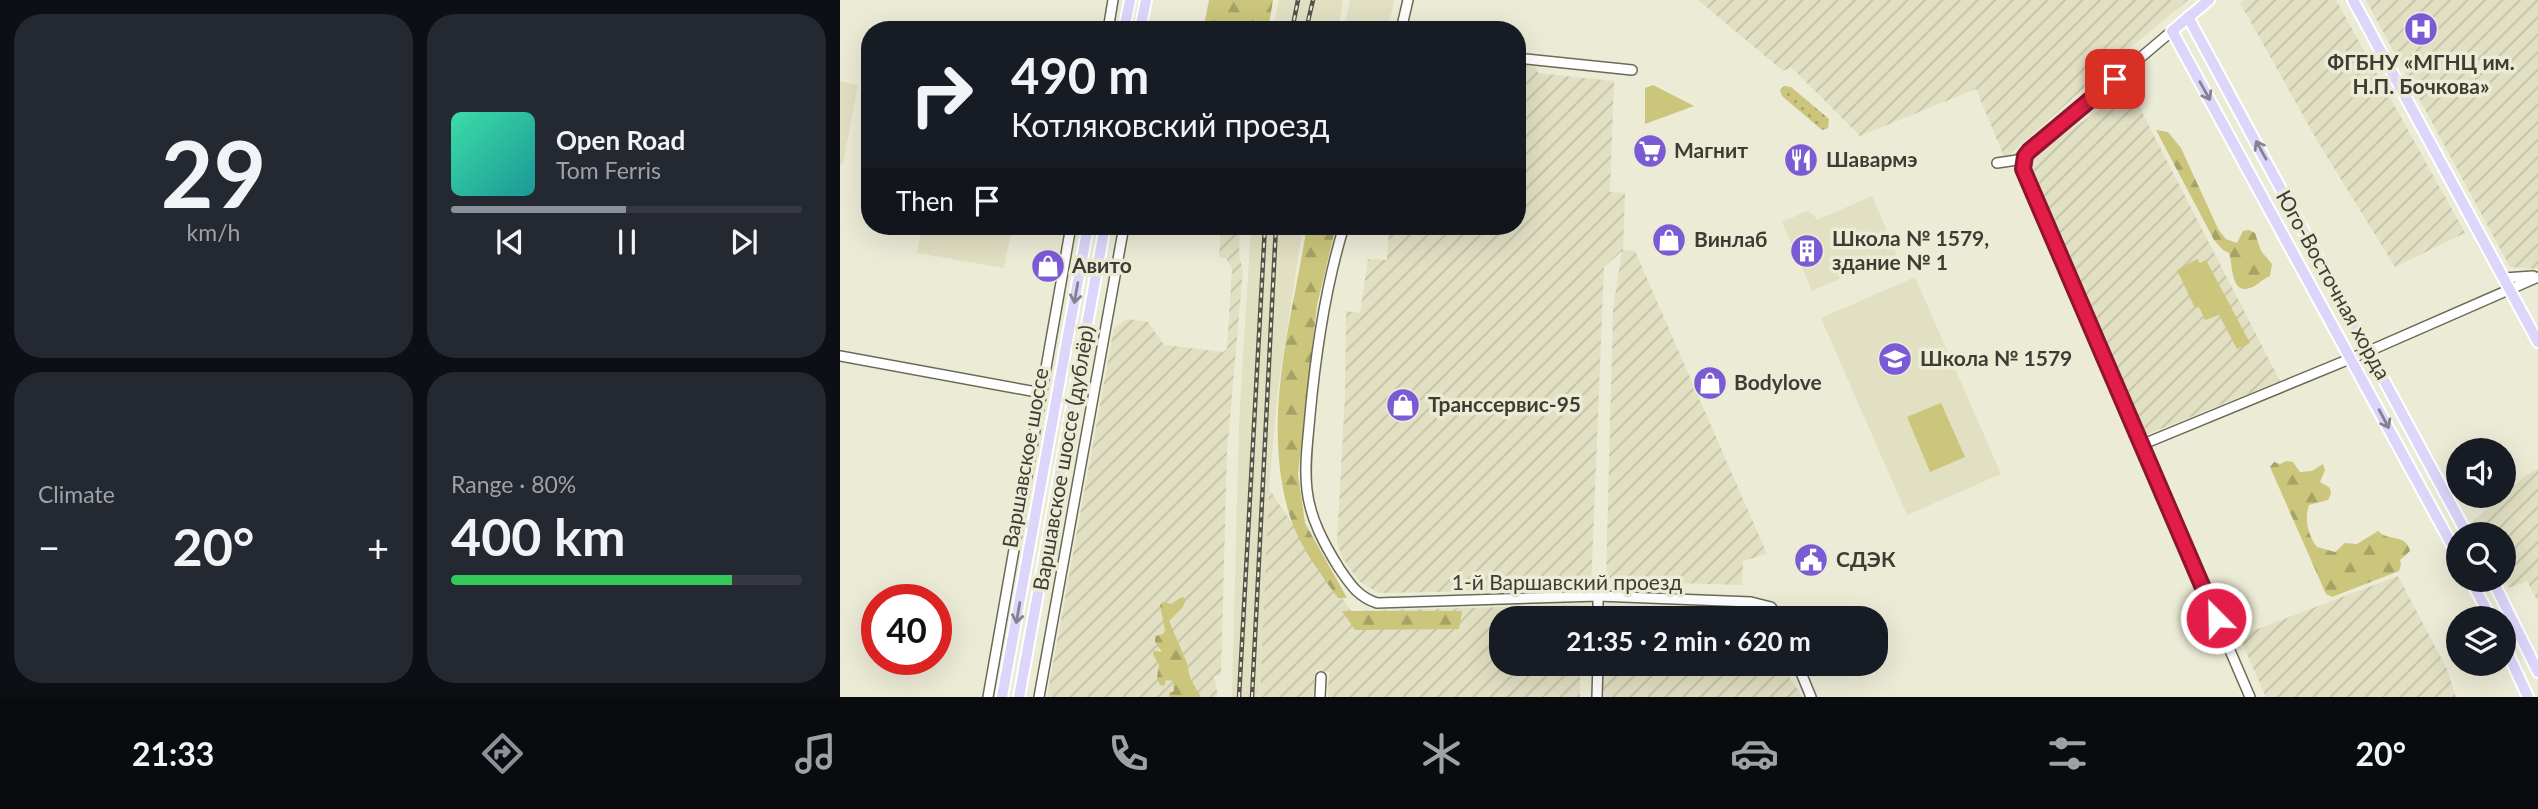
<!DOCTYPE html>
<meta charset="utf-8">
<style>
body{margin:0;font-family:Lato,sans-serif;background:#242831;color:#f1f3f6;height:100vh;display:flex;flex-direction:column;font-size:26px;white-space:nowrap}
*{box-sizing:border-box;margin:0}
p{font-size:23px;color:#9ea1a6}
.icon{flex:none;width:38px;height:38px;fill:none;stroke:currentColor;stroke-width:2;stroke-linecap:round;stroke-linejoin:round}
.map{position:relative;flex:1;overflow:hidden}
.sheet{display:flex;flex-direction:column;gap:14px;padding:14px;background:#0d0f14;width:840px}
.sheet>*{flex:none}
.banner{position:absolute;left:21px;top:21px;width:665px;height:214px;border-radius:28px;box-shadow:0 7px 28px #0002;background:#171b24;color:#f1f3f6;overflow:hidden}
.buttons{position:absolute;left:1606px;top:438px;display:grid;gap:14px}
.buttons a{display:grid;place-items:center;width:70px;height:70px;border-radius:50%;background:#171b24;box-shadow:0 7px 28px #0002;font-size:35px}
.speed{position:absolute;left:21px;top:584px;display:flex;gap:14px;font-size:35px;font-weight:700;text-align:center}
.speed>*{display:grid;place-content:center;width:91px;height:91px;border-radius:50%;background:#171b24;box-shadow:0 7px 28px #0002;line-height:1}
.speed .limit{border:10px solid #d22;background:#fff;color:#111}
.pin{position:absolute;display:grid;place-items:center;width:60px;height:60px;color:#fff;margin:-30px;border-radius:14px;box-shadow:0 4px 10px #0006}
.me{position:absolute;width:77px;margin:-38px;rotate:337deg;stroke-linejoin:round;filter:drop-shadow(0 0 5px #0008)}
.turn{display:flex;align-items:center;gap:24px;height:147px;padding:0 35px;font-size:32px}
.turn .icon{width:91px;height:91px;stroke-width:2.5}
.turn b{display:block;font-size:49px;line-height:60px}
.then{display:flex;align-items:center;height:66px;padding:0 35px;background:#0003;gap:14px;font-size:26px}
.big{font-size:52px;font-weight:700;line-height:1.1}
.sheet .tile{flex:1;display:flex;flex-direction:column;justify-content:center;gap:10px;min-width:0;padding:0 24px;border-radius:28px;background:#242831}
.sheet .dial{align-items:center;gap:0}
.dial b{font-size:91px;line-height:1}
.song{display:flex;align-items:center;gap:21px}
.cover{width:84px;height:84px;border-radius:10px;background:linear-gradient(135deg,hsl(160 70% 55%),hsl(180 70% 35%))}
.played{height:7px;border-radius:4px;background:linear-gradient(90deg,#8c9099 50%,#363941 50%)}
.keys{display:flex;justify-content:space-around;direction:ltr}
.heat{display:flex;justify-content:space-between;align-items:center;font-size:38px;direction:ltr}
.charge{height:10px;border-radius:5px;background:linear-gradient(90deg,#34c759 80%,#363941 0)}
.sheet .tiles{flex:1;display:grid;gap:14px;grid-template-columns:repeat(2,1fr)}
.trip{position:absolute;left:649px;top:606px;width:399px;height:70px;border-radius:28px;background:#171b24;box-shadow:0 7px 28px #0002;font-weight:700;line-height:70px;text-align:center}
.dock{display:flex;height:112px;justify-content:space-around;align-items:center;background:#090b0e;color:#9ea1a6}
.dock .icon{width:49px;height:49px}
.dock .selected{color:#8c9099}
.dock b{font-size:32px;color:#f1f3f6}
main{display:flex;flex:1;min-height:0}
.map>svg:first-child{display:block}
.built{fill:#e1e0c3}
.industrial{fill:url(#industrial-furrows)}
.green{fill:#cbc67b}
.forest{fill:url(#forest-firs)}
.park{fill:url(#park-dots)}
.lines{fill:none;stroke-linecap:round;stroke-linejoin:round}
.minor-casing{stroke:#6b6a57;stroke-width:12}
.major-casing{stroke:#fff;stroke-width:14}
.minor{stroke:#fff;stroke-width:9}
.major{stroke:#dcd6fa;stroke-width:10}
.rail-casing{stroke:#535348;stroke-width:4.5}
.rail{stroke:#ecebd6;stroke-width:2;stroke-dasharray:5;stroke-linecap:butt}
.oneway{stroke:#85828d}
.route-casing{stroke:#92132f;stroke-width:18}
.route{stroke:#e11d48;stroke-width:12}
.labels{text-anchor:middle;stroke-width:7;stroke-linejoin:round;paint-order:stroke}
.poi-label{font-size:21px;font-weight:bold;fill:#3d3d34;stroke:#ecebd6;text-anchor:start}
.street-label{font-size:21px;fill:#3d3d34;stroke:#ecebd6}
</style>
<main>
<section class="sheet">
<div class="tiles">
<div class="tile dial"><b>29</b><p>km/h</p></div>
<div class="tile">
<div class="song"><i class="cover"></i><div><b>Open Road</b><p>Tom Ferris</p></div></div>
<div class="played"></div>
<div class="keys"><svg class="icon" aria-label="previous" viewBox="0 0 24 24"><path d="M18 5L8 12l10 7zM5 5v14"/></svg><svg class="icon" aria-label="pause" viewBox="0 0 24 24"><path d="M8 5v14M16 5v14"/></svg><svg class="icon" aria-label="next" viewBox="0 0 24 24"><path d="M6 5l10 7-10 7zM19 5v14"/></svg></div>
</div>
<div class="tile"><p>Climate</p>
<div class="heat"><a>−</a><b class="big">20°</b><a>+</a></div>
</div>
<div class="tile"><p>Range · 80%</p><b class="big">400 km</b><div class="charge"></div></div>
</div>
</section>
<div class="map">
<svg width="1698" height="697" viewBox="0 0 1698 697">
<defs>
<pattern id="industrial-furrows" width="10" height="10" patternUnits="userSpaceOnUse" patternTransform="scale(1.75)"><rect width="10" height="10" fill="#e1e0c3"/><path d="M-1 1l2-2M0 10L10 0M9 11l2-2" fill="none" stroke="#c2c1a8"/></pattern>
<pattern id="forest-firs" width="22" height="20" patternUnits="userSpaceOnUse" patternTransform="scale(1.75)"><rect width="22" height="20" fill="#cbc67b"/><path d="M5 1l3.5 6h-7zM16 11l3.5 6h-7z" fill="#a6a266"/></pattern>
<pattern id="park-dots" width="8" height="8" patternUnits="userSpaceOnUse" patternTransform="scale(1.75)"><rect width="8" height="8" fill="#cbc67b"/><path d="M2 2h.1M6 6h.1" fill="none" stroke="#a6a266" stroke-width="1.8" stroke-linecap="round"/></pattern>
</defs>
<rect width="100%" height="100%" fill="#ecebd6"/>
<path class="built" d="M439,0H503L498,30H433Z
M510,0H554L548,30H504Z
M0,81L18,85L3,163L0,166Z
M1032,196L1057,254L972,291L942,222L967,211L973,214L977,220Z
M82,226H172L164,268L77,253Z
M411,226H463L438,388L429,489L420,697H392L399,424Z
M1075,277L1161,474L1067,515L981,318Z"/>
<path class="industrial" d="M858,0H1348L1274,61L1165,159L1136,89L1020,136L951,67L943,71Z
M1405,0H1496L1625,233L1555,267L1478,142L1400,3Z
M1526,0H1698V269L1670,267Z
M677,64L696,67L698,73L774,81L770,192L785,193L783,250L795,251L927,554L903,561L902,585L766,581L773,309L782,251L764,267L751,589L538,593L519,581L503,559L497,543L505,395L506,311L520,313L528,259L547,260L549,226H677Z
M1290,89L1440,381L1303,436L1192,166L1198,152Z
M381,226H400L399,256L403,270L387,452L381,675L374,676L378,697H207L274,328L288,319L308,322L324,345L383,352L387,349L392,269L386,258H379Z
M1698,469V602L1687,581L1669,588L1664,579V534H1638L1631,523L1686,475Z
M429,489L511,611L739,605V618H662V663H740V697H488L489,672L476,670L473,697H420Z
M1558,576L1607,669L1616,697H1426L1399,636Z
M763,663H939L963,697H763Z"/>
<path class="green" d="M813,85L854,106L805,124V88Z
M1357,259L1360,263L1366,260L1410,343L1397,349L1379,315L1365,320L1359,307L1355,308L1337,270Z
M1101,403L1125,457L1090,472L1067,417Z"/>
<path class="forest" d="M369,0H433L428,30H382L364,26Z
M1316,130L1328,132L1341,148L1378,229L1386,239L1397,243L1403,231L1409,230L1415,233L1421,251L1432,264L1430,276C1423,279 1415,287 1410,288C1390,295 1393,263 1389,253L1383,250L1374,240Z
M467,226H496L477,305L458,474L465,523L507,598H498C478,570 457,543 448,510C422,415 452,320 467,226Z
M1446,461L1453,462L1460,472L1472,471L1483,464L1485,470L1480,482L1490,488L1491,494L1488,500L1469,505C1464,518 1468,536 1477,547L1495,552L1505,543L1517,544L1538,531C1548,542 1566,533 1570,551L1560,560L1561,565L1559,571L1492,597L1486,594L1430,467L1434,462L1440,464Z
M342,597L346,599L343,607L329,621L347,663L350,678L361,697H329V693L334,691L333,681L326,680L324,686L320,685L317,677L319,665L313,654L314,651L321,652V650C317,645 313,643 316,636L323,634L325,630L320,605L323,602L331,604Z
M502,611H622L619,629L515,630Z"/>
<path class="park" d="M944,86L951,87L989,119L988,128L982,130L942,96L940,90Z"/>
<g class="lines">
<g class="minor-casing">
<path id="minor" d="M268,30L273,0
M561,30L568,0
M1332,31L1190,151L1185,156L1183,169L1410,697
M677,58L792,70
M1157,163L1177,160L1185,154
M504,226C485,288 476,350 470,415C468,440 464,465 467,490C470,518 484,544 499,568C510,584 518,597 537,603L758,596L911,602L931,607L938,618
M1664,278L1693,276
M0,356L202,393
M1301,445L1529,351L1698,277
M758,596V618
M957,663L971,697
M148,697L231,226
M199,697L284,226
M480,697L481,677
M757,697L758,663"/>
</g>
<g class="major-casing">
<path id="major" d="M1369,0L1332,31L1619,558
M1513,0L1698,342
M1348,17L1627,534
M284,30L290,0
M300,30L306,0
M1630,579L1651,618
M1652,579L1698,672
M1664,645L1688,697
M162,697L248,226
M179,697L265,226"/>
</g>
<use href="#minor" class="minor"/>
<use href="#major" class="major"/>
<g class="rail-casing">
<path id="rail" d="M452,30L458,0
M466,30L473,0
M399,697L425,226
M412,697L436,226"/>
</g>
<use href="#rail" class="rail"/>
</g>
<defs><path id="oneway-shaft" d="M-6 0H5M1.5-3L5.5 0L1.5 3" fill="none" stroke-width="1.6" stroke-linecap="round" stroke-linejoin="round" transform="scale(1.75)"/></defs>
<g class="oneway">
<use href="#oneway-shaft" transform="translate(1365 91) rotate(61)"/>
<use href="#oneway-shaft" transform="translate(1421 150) rotate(-119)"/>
<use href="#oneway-shaft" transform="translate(236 293) rotate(100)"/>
<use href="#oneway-shaft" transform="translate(1544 419) rotate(62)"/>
<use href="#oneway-shaft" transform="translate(178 613) rotate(100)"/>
</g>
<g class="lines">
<g class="route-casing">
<path id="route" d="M1275,79L1189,151L1185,156L1183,169L1376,618"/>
</g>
<use href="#route" class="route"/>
</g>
<defs>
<g id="hospital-disc" transform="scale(1.75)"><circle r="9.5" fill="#7b5bd5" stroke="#ecebd6"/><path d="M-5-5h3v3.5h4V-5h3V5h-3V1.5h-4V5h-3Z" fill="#fff"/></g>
<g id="supermarket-disc" transform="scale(1.75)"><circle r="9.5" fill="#7b5bd5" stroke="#ecebd6"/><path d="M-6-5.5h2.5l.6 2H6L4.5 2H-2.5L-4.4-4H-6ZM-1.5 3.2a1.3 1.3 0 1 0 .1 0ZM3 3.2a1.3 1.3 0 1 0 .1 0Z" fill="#fff"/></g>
<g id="restaurant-disc" transform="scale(1.75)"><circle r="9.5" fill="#7b5bd5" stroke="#ecebd6"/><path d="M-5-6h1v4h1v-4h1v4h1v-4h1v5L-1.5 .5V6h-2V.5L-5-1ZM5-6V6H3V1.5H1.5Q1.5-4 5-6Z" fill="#fff"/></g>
<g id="shop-disc" transform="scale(1.75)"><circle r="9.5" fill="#7b5bd5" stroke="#ecebd6"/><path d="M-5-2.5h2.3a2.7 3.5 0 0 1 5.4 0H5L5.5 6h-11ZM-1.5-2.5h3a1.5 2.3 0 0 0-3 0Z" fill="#fff"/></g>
<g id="building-disc" transform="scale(1.75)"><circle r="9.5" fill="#7b5bd5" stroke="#ecebd6"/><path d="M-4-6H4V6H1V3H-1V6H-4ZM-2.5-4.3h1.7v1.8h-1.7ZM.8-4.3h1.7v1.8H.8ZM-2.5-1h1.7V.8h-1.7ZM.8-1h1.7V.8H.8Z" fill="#fff"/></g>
<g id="school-disc" transform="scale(1.75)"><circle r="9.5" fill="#7b5bd5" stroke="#ecebd6"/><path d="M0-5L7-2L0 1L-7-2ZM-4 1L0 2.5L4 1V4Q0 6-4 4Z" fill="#fff"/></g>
<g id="civic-disc" transform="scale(1.75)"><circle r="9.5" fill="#7b5bd5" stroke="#ecebd6"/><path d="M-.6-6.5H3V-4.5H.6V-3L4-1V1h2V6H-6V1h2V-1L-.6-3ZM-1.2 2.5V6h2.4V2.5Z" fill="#fff"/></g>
</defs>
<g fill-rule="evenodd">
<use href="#hospital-disc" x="1581" y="29"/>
<use href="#supermarket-disc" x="810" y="151"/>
<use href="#restaurant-disc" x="961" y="160"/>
<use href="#shop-disc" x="829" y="240"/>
<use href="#building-disc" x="967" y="251"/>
<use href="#shop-disc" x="208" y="266"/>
<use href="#school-disc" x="1055" y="359"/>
<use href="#shop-disc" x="870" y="383"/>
<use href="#shop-disc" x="563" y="405"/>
<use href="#civic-disc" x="971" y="560"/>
</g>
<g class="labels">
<g class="poi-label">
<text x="1581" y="70" text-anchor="middle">ФГБНУ «МГНЦ им.<tspan x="1581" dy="24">Н.П. Бочкова»</tspan></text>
<text x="834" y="158">Магнит</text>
<text x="986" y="167">Шавармэ</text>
<text x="992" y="246">Школа № 1579,<tspan x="992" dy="24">здание № 1</tspan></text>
<text x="854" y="247">Винлаб</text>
<text x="232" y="273">Авито</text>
<text x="1080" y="366">Школа № 1579</text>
<text x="894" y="390">Bodylove</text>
<text x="588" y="412">Транссервис-95</text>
<text x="996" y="567">СДЭК</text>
</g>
<g class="street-label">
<text transform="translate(1493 285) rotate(61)" y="7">Юго-Восточная хорда</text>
<text transform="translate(186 458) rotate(-80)" y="7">Варшавское шоссе</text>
<text transform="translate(224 458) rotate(-80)" y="7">Варшавское шоссе (дублёр)</text>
<text x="727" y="590">1-й Варшавский проезд</text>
</g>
</g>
</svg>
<div class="buttons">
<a><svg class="icon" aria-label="sound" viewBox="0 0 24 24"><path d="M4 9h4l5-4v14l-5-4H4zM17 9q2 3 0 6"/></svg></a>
<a><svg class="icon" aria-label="search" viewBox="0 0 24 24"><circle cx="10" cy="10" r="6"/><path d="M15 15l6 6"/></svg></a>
<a><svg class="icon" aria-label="layers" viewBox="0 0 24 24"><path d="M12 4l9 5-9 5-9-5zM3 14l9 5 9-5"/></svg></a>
</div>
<div class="speed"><div class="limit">40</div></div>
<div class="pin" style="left:1275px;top:79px;background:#d93025"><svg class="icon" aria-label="arrive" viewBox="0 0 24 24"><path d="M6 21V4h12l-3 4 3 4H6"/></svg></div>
<svg class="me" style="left:1376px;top:618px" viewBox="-20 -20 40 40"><circle r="17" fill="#e11d48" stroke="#fff" stroke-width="3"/><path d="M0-11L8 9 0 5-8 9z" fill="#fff"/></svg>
<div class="trip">21:35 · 2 min · 620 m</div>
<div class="banner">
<div class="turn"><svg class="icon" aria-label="right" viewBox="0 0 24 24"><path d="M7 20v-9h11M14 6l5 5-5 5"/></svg><div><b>490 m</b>Котляковский проезд</div></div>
<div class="then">Then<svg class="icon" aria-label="arrive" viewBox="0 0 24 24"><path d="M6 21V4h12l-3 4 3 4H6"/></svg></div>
</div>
</div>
</main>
<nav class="dock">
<b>21:33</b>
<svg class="icon selected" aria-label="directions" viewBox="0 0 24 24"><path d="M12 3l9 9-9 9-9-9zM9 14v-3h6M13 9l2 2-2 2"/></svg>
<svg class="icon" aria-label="music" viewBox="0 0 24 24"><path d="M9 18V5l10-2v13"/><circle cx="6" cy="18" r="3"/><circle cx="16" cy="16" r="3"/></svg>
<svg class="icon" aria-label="phone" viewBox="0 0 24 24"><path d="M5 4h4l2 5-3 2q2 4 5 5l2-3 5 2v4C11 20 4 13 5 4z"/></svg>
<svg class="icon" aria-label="climate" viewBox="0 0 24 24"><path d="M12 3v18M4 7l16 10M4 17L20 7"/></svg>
<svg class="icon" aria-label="car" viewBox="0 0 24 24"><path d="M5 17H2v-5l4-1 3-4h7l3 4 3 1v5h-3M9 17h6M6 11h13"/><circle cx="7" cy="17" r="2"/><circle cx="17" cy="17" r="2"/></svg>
<svg class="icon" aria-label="filters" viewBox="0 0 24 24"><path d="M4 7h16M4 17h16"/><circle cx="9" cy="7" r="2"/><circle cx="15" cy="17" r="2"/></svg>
<b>20°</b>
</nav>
